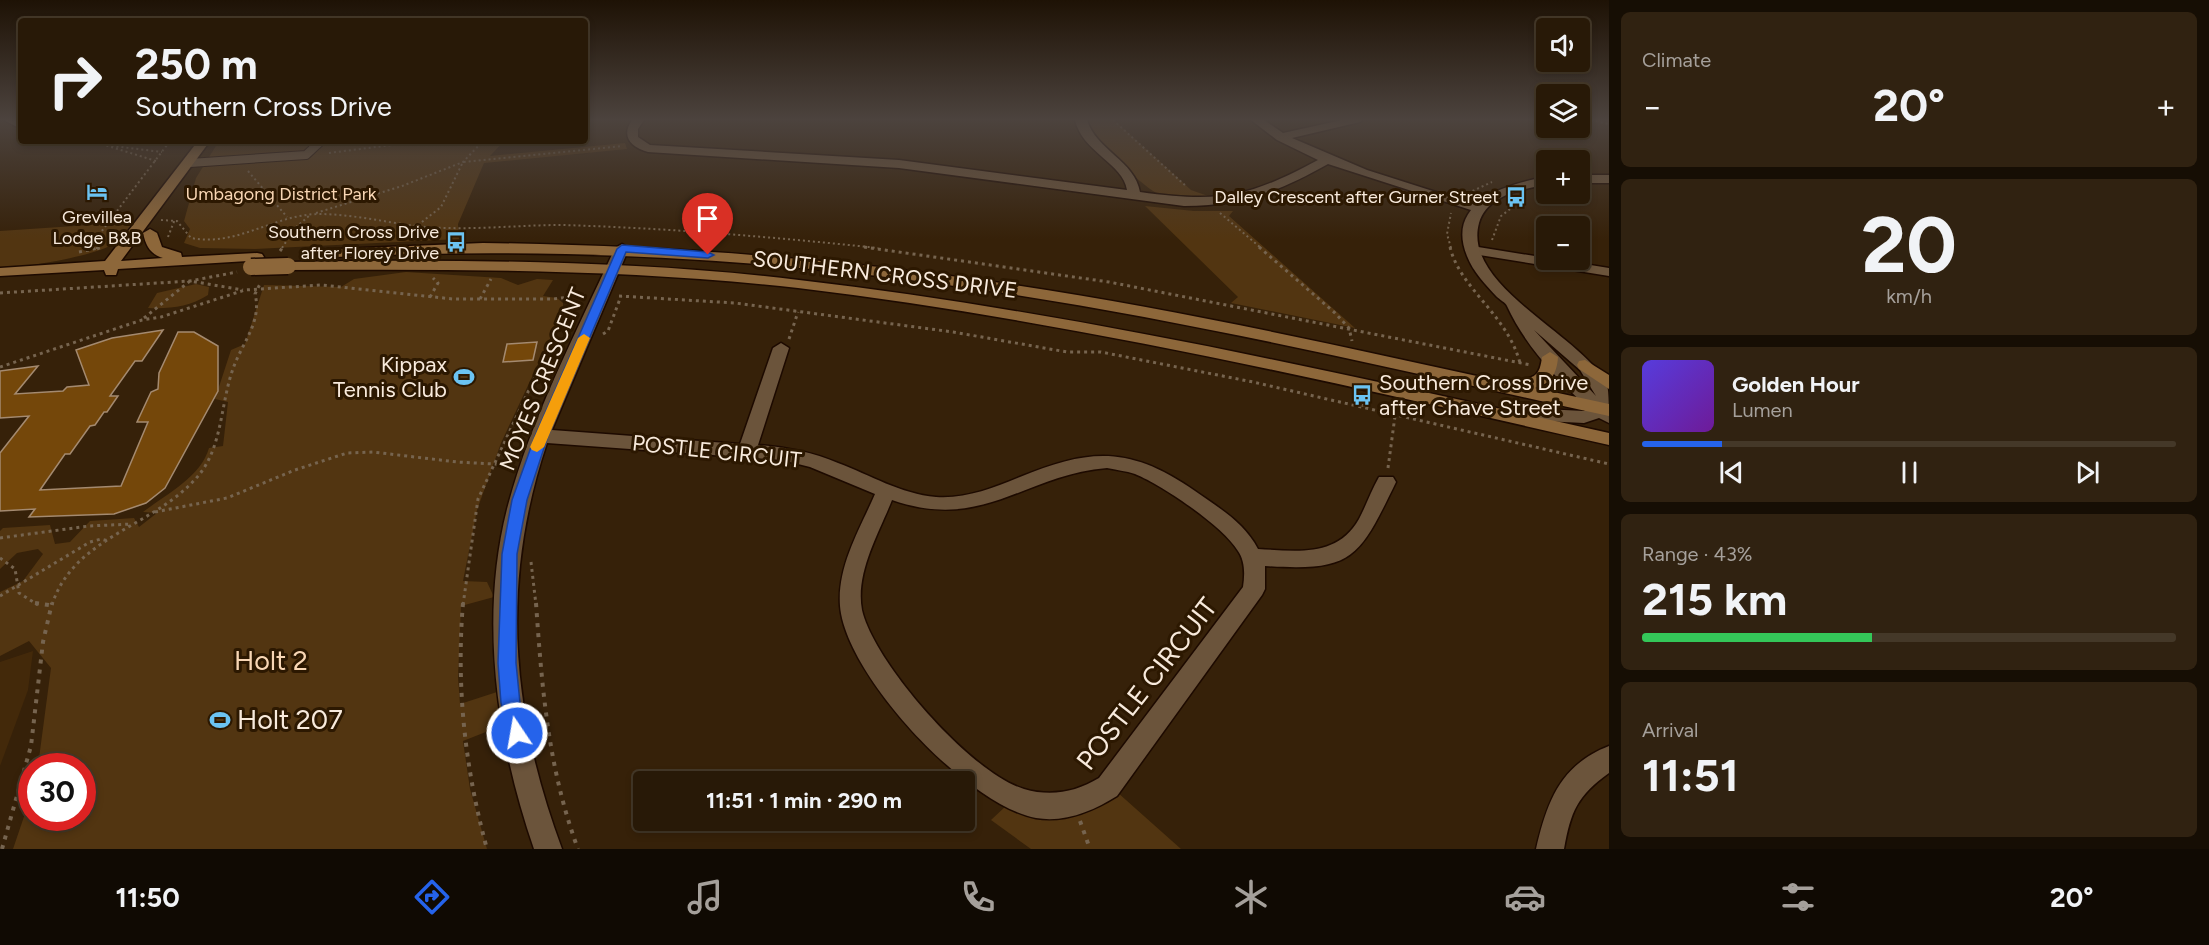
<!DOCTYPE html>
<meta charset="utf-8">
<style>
body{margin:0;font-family:Figtree,sans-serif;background:#302211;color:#f1f3f6;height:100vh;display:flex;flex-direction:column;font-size:22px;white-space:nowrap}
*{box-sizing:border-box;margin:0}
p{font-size:20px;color:#a5a09b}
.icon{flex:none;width:33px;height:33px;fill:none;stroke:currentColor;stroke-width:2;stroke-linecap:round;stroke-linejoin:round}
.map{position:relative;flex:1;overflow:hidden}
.drawer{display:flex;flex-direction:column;gap:12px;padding:12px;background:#160e04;width:600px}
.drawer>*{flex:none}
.guide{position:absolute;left:18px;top:18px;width:570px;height:126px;border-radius:6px;box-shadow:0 3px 9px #0003,0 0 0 2px #443828;background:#281907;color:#f1f3f6;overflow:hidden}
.buttons{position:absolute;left:1536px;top:18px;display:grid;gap:12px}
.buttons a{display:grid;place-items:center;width:54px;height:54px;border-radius:6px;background:#281907;box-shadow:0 3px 9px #0003,0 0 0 2px #443828;font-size:30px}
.speed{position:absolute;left:18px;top:753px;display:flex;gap:12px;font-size:30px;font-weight:700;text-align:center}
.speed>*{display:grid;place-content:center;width:78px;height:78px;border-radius:50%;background:#281907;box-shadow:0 3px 9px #0003,0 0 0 2px #443828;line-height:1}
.speed .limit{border:9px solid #d22;background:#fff;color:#111}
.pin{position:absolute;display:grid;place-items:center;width:51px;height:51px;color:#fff;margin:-62px -26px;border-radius:50% 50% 50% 0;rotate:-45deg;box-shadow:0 0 6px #0007}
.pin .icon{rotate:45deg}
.me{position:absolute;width:66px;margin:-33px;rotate:348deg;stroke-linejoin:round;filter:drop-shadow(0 0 4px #0008)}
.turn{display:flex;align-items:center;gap:21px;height:126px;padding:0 18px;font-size:27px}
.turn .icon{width:78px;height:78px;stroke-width:2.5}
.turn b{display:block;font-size:42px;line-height:51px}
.big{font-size:45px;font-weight:700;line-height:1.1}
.drawer .tile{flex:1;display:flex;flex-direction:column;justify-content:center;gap:9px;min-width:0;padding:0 21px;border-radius:9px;background:#302211}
.drawer .dial{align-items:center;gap:0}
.dial b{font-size:78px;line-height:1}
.song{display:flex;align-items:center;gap:18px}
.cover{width:72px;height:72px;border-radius:9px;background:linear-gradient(135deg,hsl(250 70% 55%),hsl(280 70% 35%))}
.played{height:6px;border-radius:3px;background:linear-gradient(90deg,#2563eb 15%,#443828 15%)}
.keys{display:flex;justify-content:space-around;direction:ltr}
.heat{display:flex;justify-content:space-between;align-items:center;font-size:33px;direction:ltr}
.charge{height:9px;border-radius:4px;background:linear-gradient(90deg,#34c759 43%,#443828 0)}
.trip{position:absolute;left:633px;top:771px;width:342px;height:60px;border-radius:6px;background:#281907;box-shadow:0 3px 9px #0003,0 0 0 2px #443828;font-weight:700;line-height:60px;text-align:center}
.tabs{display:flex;height:96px;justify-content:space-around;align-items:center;background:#100a03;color:#a5a09b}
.tabs .icon{width:42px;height:42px}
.tabs .current{color:#2563eb}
.tabs b{font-size:27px;color:#f1f3f6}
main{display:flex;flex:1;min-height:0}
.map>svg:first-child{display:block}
.built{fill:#43290a}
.green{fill:#523511}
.building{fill:#74470a;stroke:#a48a70;stroke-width:1.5}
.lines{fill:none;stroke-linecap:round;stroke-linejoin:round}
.service-casing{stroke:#1d0a00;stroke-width:10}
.minor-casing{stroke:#1d0a00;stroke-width:3}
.tertiary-casing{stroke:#1d0a00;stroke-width:3}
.secondary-casing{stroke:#1d0a00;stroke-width:3}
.path-far2{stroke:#76644f;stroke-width:2;stroke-dasharray:2 3;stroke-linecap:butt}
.path-far1{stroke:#76644f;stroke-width:3;stroke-dasharray:3 4;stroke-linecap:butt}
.path{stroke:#76644f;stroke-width:4;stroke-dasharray:4 6;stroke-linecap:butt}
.service{stroke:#6b543b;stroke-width:8}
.minor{fill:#6b543b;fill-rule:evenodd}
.tertiary{fill:#6b543b;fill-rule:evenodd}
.secondary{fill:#8d673a;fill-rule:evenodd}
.secondary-bridge-casing{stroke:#1d0a00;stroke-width:19;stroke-linecap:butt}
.secondary-bridge{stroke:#8d673a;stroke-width:16}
.route{fill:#2563eb;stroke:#184099;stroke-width:1.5}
.slow{fill:#f59e0b}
.labels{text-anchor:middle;stroke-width:6;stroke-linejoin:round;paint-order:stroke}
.far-park-label{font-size:18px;fill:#f8d6b4;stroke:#2c1801}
.far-poi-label{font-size:18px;fill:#f8eadc;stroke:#2c1801;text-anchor:end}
.street-label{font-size:22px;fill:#f8eadc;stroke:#2c1801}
.poi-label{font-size:22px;fill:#f8eadc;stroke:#2c1801;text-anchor:end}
.near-park-label{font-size:27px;fill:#f8d6b4;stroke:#2c1801}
.near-street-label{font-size:27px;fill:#f8eadc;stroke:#2c1801}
.near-poi-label{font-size:27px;fill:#f8eadc;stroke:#2c1801;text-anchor:start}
</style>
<main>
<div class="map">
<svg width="1609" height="849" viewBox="0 0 1609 849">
<rect width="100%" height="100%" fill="#362109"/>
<path class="built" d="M33,651L28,690L0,766V662Z"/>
<path class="green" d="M1087,120H1114L1191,190L1208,196C1192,197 1173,199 1157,193C1146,189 1093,140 1089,129C1088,126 1088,123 1087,120Z
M219,141H504L490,156L625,143L627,149L484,163L458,224L459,239L255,249L200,248L184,243L190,229L184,221L196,178Z
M1145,206L1194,211H1233L1229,216L1355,328L1231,303L1238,297Z
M134,222C130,228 125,237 119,241C96,257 29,266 0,269V231Z
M406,272L501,278L518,285L537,279L553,280L543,296L557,298L563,303V311L501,443L477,510L463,581L487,582L494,597L461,606L458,677L460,704L497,692L501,726L463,741L470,789L487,849H13L31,796L32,818H82V766H38L51,668L29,641L0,656V592L23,581L43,554L38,549L17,553L0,569V531L3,528L50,525L55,544L70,542L90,521L134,518L139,527L157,513L143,512C165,495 201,477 209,448L223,446L228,402L215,399L231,350L245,344L264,285L341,287L354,279Z
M196,284L209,287L208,295C189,307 170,309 148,308L157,293Z
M1117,792L1181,849H1031L991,820L1007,805Z"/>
<path class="building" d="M163,330L142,361H135L110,396H118L107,412H104L95,425L90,426L70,454H65L40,490L121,486L148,422H137L151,392L158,389L159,373L178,332H194L218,346V391L165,488L146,503L114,514L29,517L35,509L0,511V453L29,416L0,418V371L38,366L15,394L63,391L67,387L89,385L76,350L112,338Z
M537,342L533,360L503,362L507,344Z"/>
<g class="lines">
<g class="service-casing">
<path id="service" d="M190,163L306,155L321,141"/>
</g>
<g class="minor-casing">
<path id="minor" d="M4,120L21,121V129Z
M632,120H644L638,129V137L650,145L899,160L1127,190C1123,163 1082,152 1075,120H1087C1096,150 1135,161 1140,192C1220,203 1247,198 1318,160L1277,140L1251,120H1264L1283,133L1342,120H1362L1360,122L1292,138L1367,170L1486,208L1479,212L1474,211L1328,164C1278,192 1242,206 1184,206L899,168L648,152C630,147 621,136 632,120Z
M622,244L629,248L552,430L740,444L773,348L781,343L789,348L758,445C786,447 812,452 838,463C870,475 901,494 936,497C966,499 993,488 1020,477C1091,448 1130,446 1195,491C1219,508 1244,522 1258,549C1296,551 1337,558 1359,519C1366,506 1371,491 1379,477H1393L1396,482C1359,558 1354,572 1265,566V589L1262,595L1117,796C1093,811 1065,823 1036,818C967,805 846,676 840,606C837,566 860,529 875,494L810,467L782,460L547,443C500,583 511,712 562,849H534C497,742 479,620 507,509C531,418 576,333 615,248ZM1107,468C1116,470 1126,471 1135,474C1162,485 1223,526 1238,551C1245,561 1245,574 1243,587L1099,778C1076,792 1051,797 1024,789C972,774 874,663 862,610C855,573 879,533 892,500C984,532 1023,475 1107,468Z
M1472,246L1609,268V276L1467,253V247Z
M1609,746V773C1577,796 1571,811 1564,849H1536C1547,802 1560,765 1609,746Z"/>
</g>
<g class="tertiary-casing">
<path id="tertiary" d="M1580,175H1609V183H1580Z
M1546,177V185C1522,189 1487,195 1479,223C1462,286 1580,334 1607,384C1609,392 1609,413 1609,423L1599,418L1584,423L1504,419L1495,413L1504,407L1584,411L1588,408C1555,377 1525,345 1507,306C1506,303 1499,299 1497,297C1486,285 1473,272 1467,256C1445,202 1506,184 1546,177ZM1534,330L1580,370L1596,396Z"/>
</g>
<g class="secondary-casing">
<path id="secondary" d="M198,141H210L121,261L163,258C150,254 146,246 143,233L150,229L157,233L162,247L181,253L182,257L257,253L262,254L264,257L262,260L118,269L116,275H106L104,270L0,276V268L105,261Z
M483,243C652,245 820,257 987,281C1163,306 1336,345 1509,383C1528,375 1539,384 1542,357L1550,352L1558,357C1557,373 1551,384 1535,388L1609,404V416C1403,371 1198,322 990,291C765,257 540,246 314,258L307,254L314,250Z
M352,261C501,260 650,262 799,280C1072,312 1341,373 1609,433V445C1341,384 1072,321 798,288C629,269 458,269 288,270L281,266L288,262Z
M1585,360L1609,375V389L1579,369L1577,365L1579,361Z"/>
</g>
<path class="path-far2" d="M1113,120L1187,187
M1591,120L1609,124
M74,141L105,145
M329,153L423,141
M156,161L105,145L162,152
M248,171L287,217
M1468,193L1492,182
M316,213L402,186L463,162L483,141
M1220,213L1261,248
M161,220L177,221L191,238C237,247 273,215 318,214C362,214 405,228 448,228C486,229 524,225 562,225C667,228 773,237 878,248
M109,223L125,222
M418,225L441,207L463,162L622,146
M168,237L175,219
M1492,240L1501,216L1522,200
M96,248H98
M98,248L95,240L170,141
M282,248L295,228L310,215
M1451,248L1447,234L1451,213"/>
<path class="path-far1" d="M98,247L100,253
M864,247L1109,282L1531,365
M1259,247L1335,313L1349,328L1352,341
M1450,247C1460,289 1507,314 1520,363
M280,251L283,247
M79,252L98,248
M0,293L190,281L237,272
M619,296L735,303L953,332L1067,352H1101L1253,382L1609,464
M430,297L438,283L433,278
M480,299L491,279
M144,318L190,281L243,290
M603,334L608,331L621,296
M789,339L798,312
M0,367L142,320L161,317L245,290L321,285L453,299H553L585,295
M1363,397L1364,410
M1388,468L1395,416
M155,512L227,498L295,470L347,453L373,452L457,462L513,465
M0,538L89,526L132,524
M0,558L15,569L19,593L38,605
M531,562L536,605
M0,596L90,542L101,539L108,541
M52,605C74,534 161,526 202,471C223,441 221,400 234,366C243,342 262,321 255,294L261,282
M463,605L478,499L563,317L573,316"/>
<path class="path" d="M35,603L49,605
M463,603C456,686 465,769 487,849
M536,603C542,688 548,768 578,849
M1080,821L1090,849
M2,849L31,746L43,642L52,603"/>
<use href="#service" class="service"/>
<use href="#minor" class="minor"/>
<use href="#tertiary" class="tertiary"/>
<use href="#secondary" class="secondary"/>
<g class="secondary-bridge-casing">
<path id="secondary-bridge" d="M251,267L288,266"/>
</g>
<use href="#secondary-bridge" class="secondary-bridge"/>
</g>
<linearGradient id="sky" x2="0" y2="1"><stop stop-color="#1e1205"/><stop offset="0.5" stop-color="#4c433e"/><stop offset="1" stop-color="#4c433e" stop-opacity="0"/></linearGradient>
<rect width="1609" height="239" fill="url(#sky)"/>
<path class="route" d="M622,245L708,252L714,255L708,258L626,252L548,436L527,500L517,554L516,663L520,703L526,733L523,739L517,741L510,739L501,703L498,663L502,554L512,500L535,436L617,249Z"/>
<path class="slow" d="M584,334L590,338L544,447L537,452L532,450L530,447L578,338Z"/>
<defs>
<g id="hotel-bare" transform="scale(1.62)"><path d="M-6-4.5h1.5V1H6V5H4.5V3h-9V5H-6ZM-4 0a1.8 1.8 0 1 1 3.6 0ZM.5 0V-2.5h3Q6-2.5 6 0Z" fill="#6bc3f2" stroke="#2c1801" stroke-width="2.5" paint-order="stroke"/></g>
<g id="bus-bare" transform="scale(1.62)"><path d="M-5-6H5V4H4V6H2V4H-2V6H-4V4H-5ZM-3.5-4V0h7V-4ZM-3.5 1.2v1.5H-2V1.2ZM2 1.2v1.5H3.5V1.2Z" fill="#6bc3f2" stroke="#2c1801" stroke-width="2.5" paint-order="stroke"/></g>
<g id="stadium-bare" transform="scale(1.62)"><path d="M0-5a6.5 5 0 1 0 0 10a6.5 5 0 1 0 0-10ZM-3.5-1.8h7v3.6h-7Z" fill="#6bc3f2" stroke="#2c1801" stroke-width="2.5" paint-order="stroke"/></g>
</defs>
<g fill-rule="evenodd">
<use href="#hotel-bare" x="97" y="192"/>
<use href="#bus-bare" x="1516" y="197"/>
<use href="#bus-bare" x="456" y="242"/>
<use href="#stadium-bare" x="464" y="377"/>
<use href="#bus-bare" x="1362" y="395"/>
<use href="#stadium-bare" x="220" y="720"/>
</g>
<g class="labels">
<g class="far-park-label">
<text x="281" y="200">Umbagong District Park</text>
</g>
<g class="far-poi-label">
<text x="1499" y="203">Dalley Crescent after Gurner Street</text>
<text x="97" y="223" text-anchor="middle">Grevillea<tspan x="97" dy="21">Lodge B&amp;B</tspan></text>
<text x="439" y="238">Southern Cross Drive<tspan x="439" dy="21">after Florey Drive</tspan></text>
</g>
<g class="street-label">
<text transform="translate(885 274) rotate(7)" y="8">SOUTHERN CROSS DRIVE</text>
<text transform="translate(542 379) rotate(-68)" y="8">MOYES CRESCENT</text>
<text transform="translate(717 451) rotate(6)" y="8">POSTLE CIRCUIT</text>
</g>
<g class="poi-label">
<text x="447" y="372">Kippax<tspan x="447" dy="25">Tennis Club</tspan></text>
<text x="1379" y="390" text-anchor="start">Southern Cross Drive<tspan x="1379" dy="25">after Chave Street</tspan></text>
</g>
<g class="near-park-label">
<text x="271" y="670">Holt 2</text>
</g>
<g class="near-street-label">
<text transform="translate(1147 684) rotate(-52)" y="9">POSTLE CIRCUIT</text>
</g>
<g class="near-poi-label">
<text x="237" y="729">Holt 207</text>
</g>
</g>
</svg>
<div class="buttons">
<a><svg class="icon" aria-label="sound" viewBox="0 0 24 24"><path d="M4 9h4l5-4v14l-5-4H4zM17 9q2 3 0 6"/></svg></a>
<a><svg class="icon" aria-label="layers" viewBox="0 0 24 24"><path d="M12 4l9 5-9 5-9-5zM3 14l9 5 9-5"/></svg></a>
<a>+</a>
<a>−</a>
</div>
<div class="speed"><div class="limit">30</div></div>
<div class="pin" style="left:708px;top:255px;background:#d93025"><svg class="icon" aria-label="arrive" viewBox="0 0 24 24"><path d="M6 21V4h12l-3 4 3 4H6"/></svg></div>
<svg class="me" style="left:517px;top:733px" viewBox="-20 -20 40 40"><circle r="17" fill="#2563eb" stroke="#fff" stroke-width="3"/><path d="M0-11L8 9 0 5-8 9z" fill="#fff"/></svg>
<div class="trip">11:51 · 1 min · 290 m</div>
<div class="guide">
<div class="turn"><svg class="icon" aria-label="right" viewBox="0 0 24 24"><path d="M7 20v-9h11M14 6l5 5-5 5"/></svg><div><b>250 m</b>Southern Cross Drive</div></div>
</div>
</div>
<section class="drawer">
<div class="tile"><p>Climate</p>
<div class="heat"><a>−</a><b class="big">20°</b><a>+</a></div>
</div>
<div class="tile dial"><b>20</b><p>km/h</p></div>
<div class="tile">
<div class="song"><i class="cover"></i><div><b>Golden Hour</b><p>Lumen</p></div></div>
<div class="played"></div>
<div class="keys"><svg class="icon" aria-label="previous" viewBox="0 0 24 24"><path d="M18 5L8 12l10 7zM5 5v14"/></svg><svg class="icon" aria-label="pause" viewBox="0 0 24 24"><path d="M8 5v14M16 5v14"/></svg><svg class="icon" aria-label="next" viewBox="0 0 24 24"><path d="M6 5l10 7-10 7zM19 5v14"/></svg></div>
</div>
<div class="tile"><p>Range · 43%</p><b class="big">215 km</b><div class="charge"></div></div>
<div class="tile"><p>Arrival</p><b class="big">11:51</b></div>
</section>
</main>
<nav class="tabs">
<b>11:50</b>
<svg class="icon current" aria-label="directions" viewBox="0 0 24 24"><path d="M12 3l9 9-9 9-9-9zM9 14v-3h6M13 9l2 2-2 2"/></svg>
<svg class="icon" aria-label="music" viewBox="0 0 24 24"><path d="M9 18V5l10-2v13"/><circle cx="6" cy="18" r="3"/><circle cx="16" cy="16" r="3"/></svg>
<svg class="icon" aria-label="phone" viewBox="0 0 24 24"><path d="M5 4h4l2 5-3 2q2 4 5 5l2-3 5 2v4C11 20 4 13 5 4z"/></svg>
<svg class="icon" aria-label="climate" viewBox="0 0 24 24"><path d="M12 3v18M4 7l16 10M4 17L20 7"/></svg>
<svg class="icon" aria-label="car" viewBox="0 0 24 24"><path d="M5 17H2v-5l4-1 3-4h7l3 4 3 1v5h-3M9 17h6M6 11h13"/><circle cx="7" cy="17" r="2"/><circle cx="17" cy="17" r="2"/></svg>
<svg class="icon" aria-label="filters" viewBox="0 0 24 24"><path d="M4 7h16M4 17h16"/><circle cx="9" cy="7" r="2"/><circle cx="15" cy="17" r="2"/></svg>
<b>20°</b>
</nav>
